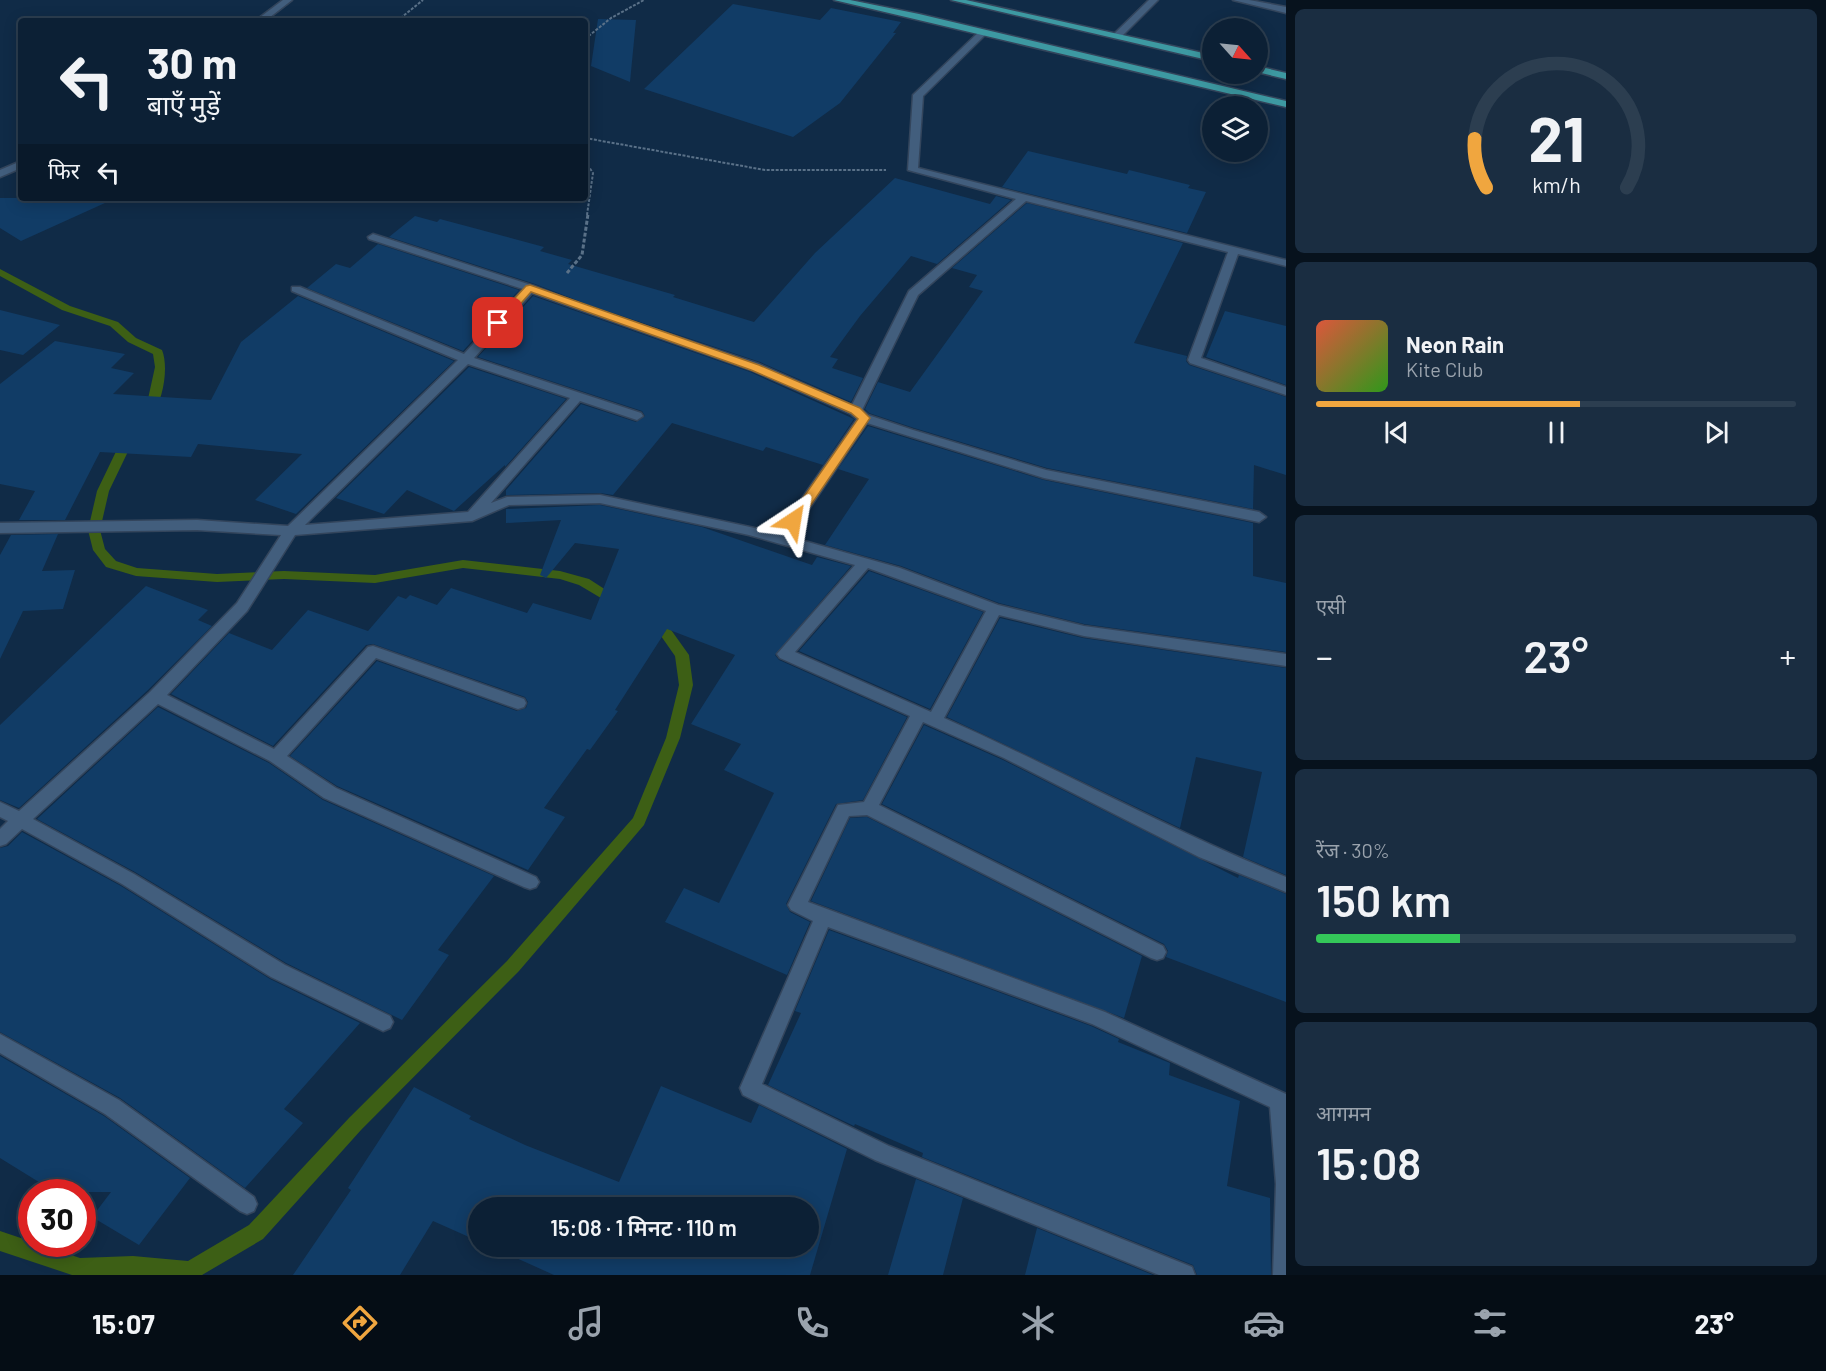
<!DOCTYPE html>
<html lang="hi">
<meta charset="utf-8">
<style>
body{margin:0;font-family:Barlow,"Noto Sans Devanagari",sans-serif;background:#1a2d41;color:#f1f3f6;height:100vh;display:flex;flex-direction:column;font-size:22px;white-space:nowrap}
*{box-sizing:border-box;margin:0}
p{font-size:20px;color:#9aa3ad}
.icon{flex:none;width:33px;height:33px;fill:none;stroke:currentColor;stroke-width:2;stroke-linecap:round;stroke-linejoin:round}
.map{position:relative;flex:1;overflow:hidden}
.side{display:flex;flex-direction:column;gap:9px;padding:9px;background:#07121d;width:540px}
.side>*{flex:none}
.hud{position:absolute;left:18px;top:18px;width:570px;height:183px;border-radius:6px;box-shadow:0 3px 15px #0003,0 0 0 2px #2c3e50;background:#0c2035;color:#f1f3f6;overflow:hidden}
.needle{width:39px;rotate:117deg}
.controls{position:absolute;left:1202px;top:18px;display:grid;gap:12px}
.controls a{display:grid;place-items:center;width:66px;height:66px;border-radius:50%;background:#0c2035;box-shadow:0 3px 15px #0003,0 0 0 2px #2c3e50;font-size:30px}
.speed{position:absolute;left:18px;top:1179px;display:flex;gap:12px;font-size:30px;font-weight:700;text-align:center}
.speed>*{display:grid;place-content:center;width:78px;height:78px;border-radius:50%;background:#0c2035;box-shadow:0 3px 15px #0003,0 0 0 2px #2c3e50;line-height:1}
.speed .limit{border:9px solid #d22;background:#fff;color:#111}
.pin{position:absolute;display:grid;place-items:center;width:51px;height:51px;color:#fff;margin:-26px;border-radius:12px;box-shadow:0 3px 9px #0006}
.me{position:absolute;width:66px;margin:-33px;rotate:33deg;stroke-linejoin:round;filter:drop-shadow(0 0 4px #0008)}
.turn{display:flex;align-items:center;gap:21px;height:126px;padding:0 30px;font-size:27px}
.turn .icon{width:78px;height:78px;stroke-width:2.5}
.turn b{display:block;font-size:42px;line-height:51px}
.then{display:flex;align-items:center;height:57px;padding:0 30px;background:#0003;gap:12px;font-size:22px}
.big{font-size:45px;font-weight:600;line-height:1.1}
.side .widget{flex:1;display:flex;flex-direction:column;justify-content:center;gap:9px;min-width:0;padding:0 21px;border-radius:9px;background:#1a2d41}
.side .dial{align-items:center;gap:0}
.dial svg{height:156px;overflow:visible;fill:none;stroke:#2c3e50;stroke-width:7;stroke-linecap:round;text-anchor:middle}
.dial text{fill:#f1f3f6;stroke:none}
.song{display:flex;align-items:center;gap:18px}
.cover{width:72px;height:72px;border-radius:9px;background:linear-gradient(135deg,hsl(10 70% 55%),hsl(110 70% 35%))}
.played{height:6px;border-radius:3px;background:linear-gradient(90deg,#f0a63f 55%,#2c3e50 55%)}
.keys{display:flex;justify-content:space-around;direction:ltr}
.heat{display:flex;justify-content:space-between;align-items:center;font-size:33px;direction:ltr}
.charge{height:9px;border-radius:4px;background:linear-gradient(90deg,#34c759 30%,#2c3e50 0)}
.trip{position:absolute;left:468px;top:1197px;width:351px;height:60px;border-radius:30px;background:#0c2035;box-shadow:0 3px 15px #0003,0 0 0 2px #2c3e50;font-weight:600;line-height:60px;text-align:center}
.menu{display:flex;height:96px;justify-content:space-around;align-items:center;background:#050d15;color:#9aa3ad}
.menu .icon{width:42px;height:42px}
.menu .selected{color:#f0a63f}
.menu b{font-size:27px;color:#f1f3f6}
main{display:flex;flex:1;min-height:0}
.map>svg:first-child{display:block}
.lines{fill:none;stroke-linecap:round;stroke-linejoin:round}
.stream{fill:#3d5f15;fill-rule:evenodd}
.building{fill:#113c66}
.lane-casing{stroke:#33455c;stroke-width:3}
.street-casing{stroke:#33455c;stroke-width:3}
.primary-casing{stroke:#33455c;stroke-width:3}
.path-far1{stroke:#5a7188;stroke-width:2;stroke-dasharray:3 1.5;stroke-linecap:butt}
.path{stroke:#5a7188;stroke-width:3;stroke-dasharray:4 2;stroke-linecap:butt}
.lane{fill:#425e7d;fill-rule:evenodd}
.street{fill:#425e7d;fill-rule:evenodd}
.primary{fill:#3d99a2;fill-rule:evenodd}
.route{fill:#f0a63f;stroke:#9c6c29;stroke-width:1.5}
</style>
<main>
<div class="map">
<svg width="1286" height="1275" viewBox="0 0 1286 1275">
<rect width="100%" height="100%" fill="#102b47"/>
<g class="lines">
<path class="stream" d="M0,269L70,306L118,322L136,338L162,350C169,367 163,401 152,415H144L142,413L146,408L155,367L153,354L128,342L110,326L62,310L0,276Z
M129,433L135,437L109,491L100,530L105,549L116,561L137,568L217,574L284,571L375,575L463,560L560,571L589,579L623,601L621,604H611L579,585L560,579L463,568L375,583L284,579L217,582L136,576L106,567L93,550L88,530L97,491L123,437Z
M654,616L664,620L689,655L693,685L680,738L644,825L519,971L361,1130L263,1239L202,1275H72L0,1251V1231L80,1258L133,1256L188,1261L249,1225L349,1118L507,961L633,818L666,738L679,685L675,656L654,626L647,621Z"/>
</g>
<path class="building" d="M733,4L820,20L831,8L901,22L893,33H896L840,103L793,137L644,89Z
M598,19L636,20L630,82L591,66Z
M1028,151L1127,174L1129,170L1190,185L1188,188L1206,192L1187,233L1002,187Z
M895,178L990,204L996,196L1011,200L937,264L911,256L860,316L830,357L838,359L832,368L863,378L851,402L760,362L589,305L535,284L389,237L415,216L437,222L440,219L544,247L540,251L572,260L568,264L675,295L673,297L754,322L815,253Z
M0,198H116L21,241L0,228Z
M1027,203L1183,243L1134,343L1187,356L1186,361L1189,365L1286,397V475L1254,465L1253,509L1047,468L914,428L869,413L865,409L878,382L910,392L983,291L969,287L977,275L952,268Z
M378,244L519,290L463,351L307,288L336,264L350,268Z
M298,296L454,361L296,514L255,500L302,454L198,444L191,457L100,452L65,520H19L35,491L0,484V384L55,341L125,354L111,368L134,373L113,394L211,400L241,342Z
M533,296L750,372L854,419L823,465L766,447L763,451L672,423L613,495L600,493L506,495V490L581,404L636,422L645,416L642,411L478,357Z
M0,310L60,325L23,355L0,350Z
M1225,311L1286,326V385L1206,357Z
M469,367L566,399L505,467V465L454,511L407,490L384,514L336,498Z
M868,426L1044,480L1253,523V576L1286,583V652L1084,624L999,603L901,566L825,545L869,479L838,469Z
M600,505L702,527L812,565L817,557L851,566L775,655L779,660L907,717L863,800L836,804L786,904L790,912L810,922L787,975L665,922L684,888L719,903L774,793L724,770L741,744L691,724L735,655L667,629L615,710L618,711L590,750L587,749L544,808L565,817L528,870L337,786L290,756L377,661L517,711L526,708L528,702L525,697L373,644L366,645L273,746L171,694L229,633L272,650L308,610L368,631L398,596L406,599L410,595L437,605L451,588L527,613L533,603L591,620L619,549L575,543L546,578L540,575L561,520L506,523V509Z
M58,534L42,571L75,570L63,609L23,611L0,659V555L11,535Z
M869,571L983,612L930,709L799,651Z
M146,586L208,610L198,620L212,626L148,690L19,808L0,800V725Z
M1000,618L1083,638L1286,668V875L1243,857L1262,772L1196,757L1180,828L947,717Z
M158,707L269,763L323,800L494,876L438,950L449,955L402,1020L286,963L135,872L37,819Z
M924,725L1003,760L1238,878L1239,875L1286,894V1002L1166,957L1168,951L1164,944L882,804Z
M867,817L1142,956L1124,1018L811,901L850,818Z
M22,832L121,886L270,979L360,1023L284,1109L303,1123L245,1188L120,1098L0,1032V848L8,846Z
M829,930L1091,1026L1119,1039L1118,1042L1170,1063L1169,1075L1240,1101L1227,1186L1270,1198L1271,1275H1197L1193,1265L922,1157L923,1153L855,1124L854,1126L768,1085L801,1013L795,1011Z
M0,1056L104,1116L190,1178L139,1245L92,1217L111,1192H55L0,1158Z
M661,1086L751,1123L759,1105L847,1149L810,1275H554L490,1246H808V1208H478V1241L433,1221L400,1275H293L351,1190L348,1188L414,1087L471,1116L469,1119L525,1145L619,1182Z
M916,1179L963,1198L943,1275H888Z
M1037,1228L1153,1275H1025Z"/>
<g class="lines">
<g class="lane-casing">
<path id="lane" d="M1149,0H1158L1120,38H1114V34Z
M1233,0H1249L1286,7V13Z"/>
</g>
<g class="street-casing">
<path id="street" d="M283,0H292L265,21H255Z
M981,30L988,32L923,96L918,168L1286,260V266L1238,254L1201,358L1286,387V395L1190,363L1188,360L1228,252L1026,201L918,295L862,410L868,415L913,430L1046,470L1259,512L1266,517L1259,522L1044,478L867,423L790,537L900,568L998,605L1084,626L1286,654V666L1084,636L999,615L944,718C1059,769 1169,830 1286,877V892L1199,857L1004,758L923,722L879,805L1163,946L1166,952L1163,958L1157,960L1151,958L867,815L849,816L808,902L1105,1012L1286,1094V1275H1273L1276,1184L1270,1107L1092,1024L828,927L762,1084L889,1146L1192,1267L1195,1275H1159L875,1160L743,1095L740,1088L813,921L791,910L788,905L838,805L864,802L910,716L780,658L777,654L855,565L749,535L600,503L509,505L472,521L295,535L247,611L167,695L274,749L368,647L373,646L524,699L526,703L524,707L518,709L376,658L287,756L336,788L536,877L539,882L536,887L530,889L524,887L324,798L270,761L158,704L33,819L134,874L285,965L390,1016L393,1022L390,1028L383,1031L271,977L122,884L22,829L6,844L0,846V829L8,821L0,817V802L19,811L150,692L237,603L281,535L197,530L0,533V523L197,520L288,526L458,360L292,291V287H300L464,354L523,289L369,239L368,237L373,234L534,286L588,307L759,364L852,405L909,291L1016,199L908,170L913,95ZM532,293L751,370L851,414L857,419L778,533L600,495L507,497L491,503L580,401L637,420L643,416L641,413L474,358ZM468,364L570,398L468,512L305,525ZM868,568L986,611L931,712L795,652Z
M21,161V168L0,177V170Z
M0,1034L119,1100L254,1197L257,1204L254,1211L247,1214L240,1211L105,1114L0,1053Z"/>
</g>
<g class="primary-casing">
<path id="primary" d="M834,0H850L919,14L1286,101V107Z
M951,0H966L1212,55V61Z
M1257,66L1286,73V79L1257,72Z"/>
</g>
<path class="path-far1" d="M397,21L423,0
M585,39L611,18L644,0
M585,138L765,170H886
M585,161L593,173L587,215"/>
<path class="path" d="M567,273L582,255L588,214"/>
<use href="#lane" class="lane"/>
<use href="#street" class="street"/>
<use href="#primary" class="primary"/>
</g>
<path class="route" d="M530,285L759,365L860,408L870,418L798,524H789L787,521L789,518L858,419L851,413L751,370L531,292L501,326H494V321L526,286Z"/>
</svg>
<div class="controls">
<a><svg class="needle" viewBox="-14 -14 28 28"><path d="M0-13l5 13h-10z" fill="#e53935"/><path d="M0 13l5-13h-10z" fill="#9aa3ad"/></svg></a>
<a><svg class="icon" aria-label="layers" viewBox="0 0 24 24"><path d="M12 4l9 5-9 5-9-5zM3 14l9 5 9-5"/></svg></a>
</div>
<div class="speed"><div class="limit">30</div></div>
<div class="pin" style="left:498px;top:323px;background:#d93025"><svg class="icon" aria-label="arrive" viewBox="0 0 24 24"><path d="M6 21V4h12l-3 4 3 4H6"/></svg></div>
<svg class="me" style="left:793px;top:521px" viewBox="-20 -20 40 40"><path d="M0-17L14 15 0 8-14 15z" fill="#f0a63f" stroke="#fff" stroke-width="4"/></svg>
<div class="trip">15:08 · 1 मिनट · 110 m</div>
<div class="hud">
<div class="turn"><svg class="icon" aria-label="left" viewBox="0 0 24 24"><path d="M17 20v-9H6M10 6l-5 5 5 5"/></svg><div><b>30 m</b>बाएँ मुड़ें</div></div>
<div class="then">फिर<svg class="icon" aria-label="left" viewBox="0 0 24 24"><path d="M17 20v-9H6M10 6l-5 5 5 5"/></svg></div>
</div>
</div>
<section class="side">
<div class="widget dial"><svg viewBox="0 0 100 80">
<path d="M14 69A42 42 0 1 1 86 69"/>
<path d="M14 69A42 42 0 0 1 8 44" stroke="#f0a63f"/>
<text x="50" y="56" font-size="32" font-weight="700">21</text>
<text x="50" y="72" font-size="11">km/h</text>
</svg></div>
<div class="widget">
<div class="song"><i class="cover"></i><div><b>Neon Rain</b><p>Kite Club</p></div></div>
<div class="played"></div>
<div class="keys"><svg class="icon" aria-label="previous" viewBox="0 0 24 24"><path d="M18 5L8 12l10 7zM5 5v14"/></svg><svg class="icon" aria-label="pause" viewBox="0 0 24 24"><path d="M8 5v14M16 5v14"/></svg><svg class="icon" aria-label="next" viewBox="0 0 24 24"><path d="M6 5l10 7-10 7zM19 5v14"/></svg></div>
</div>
<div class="widget"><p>एसी</p>
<div class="heat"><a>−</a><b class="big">23°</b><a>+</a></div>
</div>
<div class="widget"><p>रेंज · 30%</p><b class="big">150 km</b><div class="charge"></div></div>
<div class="widget"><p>आगमन</p><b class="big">15:08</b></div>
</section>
</main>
<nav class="menu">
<b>15:07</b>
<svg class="icon selected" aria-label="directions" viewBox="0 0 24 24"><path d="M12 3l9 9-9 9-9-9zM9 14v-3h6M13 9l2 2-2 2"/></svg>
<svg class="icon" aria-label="music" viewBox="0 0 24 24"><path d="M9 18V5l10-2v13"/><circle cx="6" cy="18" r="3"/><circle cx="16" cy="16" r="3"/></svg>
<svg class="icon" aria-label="phone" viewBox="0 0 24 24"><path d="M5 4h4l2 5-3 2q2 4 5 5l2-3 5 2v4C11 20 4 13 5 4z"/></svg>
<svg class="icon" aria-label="climate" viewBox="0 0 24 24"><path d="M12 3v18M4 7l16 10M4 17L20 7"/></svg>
<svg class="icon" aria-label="car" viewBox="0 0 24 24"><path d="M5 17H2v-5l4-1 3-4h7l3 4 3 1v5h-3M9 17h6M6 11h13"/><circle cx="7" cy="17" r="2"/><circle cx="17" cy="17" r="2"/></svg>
<svg class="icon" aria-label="filters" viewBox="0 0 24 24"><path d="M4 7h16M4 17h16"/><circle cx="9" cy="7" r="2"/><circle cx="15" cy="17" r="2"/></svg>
<b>23°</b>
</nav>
